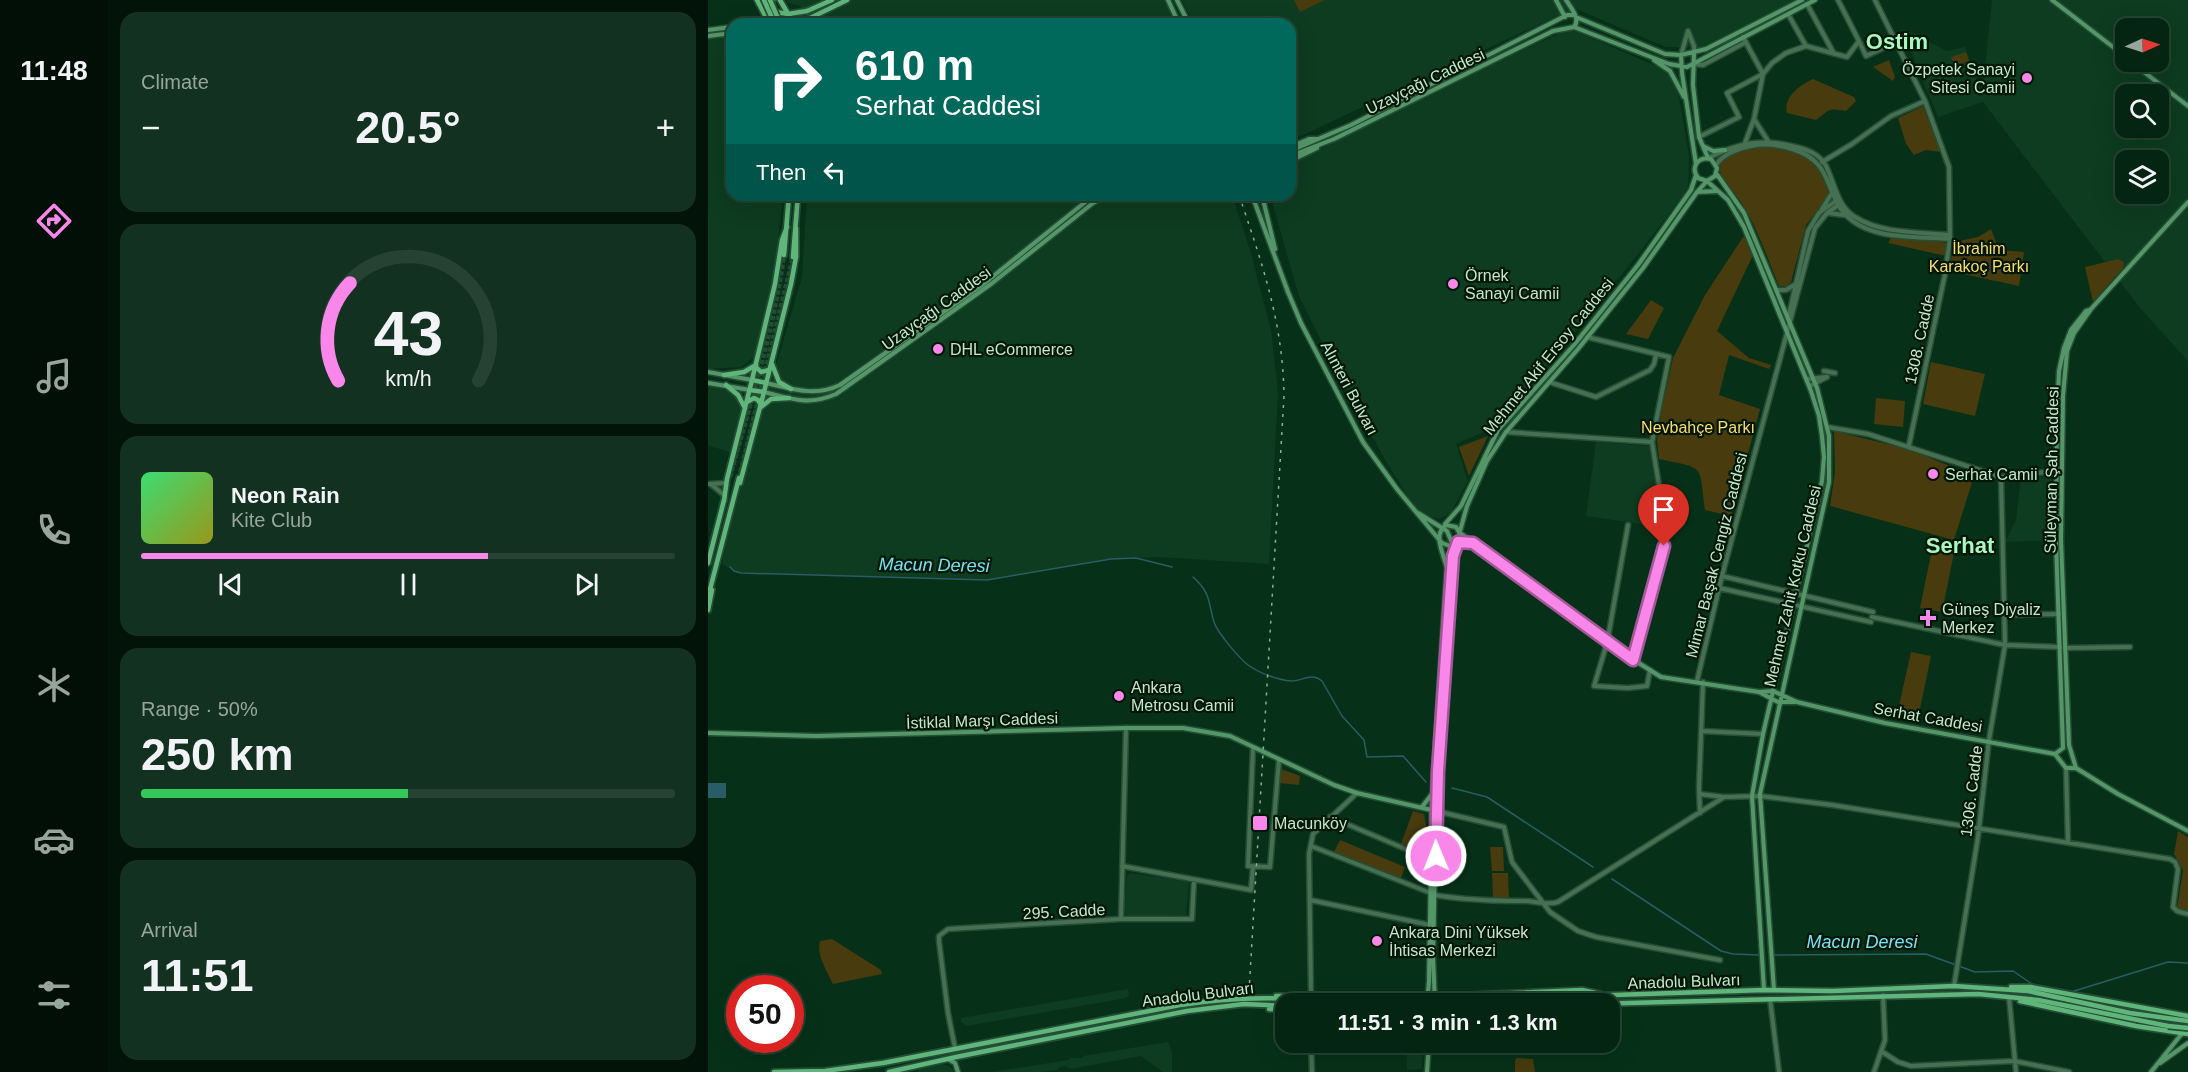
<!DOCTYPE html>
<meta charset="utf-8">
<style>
body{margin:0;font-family:Helvetica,sans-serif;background:#123120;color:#f1f3f6;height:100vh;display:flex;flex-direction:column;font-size:22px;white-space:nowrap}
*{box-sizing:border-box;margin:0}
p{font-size:20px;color:#97a59f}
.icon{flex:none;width:33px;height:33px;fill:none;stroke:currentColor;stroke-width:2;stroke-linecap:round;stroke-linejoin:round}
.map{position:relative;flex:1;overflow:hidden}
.details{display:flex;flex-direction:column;gap:12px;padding:12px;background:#02140a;width:600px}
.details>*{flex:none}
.banner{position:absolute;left:18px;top:18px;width:570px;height:183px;border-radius:18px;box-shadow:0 6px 24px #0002,0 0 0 2px #254232;background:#00695c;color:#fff;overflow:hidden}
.needle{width:39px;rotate:87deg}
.buttons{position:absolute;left:1407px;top:18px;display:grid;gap:12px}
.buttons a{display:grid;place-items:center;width:54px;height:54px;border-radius:12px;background:#042512;box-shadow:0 6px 24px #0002,0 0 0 2px #254232;font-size:30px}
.speed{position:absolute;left:18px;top:975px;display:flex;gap:12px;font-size:30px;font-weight:700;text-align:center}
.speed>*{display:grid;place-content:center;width:78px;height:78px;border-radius:50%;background:#042512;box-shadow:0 6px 24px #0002,0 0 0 2px #254232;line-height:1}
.speed .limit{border:9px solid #d22;background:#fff;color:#111}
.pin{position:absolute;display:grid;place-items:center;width:51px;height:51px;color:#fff;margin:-62px -26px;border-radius:50% 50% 50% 0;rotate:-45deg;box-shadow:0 0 6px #0007}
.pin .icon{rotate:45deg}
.me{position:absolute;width:66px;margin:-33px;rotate:359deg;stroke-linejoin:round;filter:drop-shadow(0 0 4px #0008)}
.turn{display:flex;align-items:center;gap:21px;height:126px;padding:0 30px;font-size:27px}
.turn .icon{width:78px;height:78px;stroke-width:2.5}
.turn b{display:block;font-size:42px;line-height:51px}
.then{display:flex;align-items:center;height:57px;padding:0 30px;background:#0003;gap:12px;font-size:22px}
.big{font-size:45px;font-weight:600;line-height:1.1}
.details .tile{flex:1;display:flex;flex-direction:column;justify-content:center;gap:9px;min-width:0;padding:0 21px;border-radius:18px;background:#123120}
.details .dial{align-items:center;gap:0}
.dial svg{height:156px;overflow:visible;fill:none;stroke:#254232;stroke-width:7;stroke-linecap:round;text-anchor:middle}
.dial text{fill:#f1f3f6;stroke:none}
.song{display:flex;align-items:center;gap:18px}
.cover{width:72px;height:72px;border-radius:9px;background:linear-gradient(135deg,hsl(140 70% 55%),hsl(60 70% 35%))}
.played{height:6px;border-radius:3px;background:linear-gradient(90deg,#f987e9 65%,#254232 65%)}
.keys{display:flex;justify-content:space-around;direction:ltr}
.heat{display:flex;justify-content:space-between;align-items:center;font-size:33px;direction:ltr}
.charge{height:9px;border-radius:4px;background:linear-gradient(90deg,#34c759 50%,#254232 0)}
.trip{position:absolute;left:567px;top:993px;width:345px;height:60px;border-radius:18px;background:#042512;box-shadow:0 6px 24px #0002,0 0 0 2px #254232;font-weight:600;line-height:60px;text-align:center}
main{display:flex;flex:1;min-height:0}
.tabs{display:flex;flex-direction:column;width:108px;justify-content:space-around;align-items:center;background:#020f07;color:#97a59f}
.tabs .icon{width:42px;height:42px}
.tabs .active{color:#f987e9}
.tabs b{font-size:27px;color:#f1f3f6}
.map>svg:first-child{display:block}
.built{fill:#0d3c20;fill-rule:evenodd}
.green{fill:#483b0d}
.water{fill:#295c66}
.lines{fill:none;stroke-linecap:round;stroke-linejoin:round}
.stream{stroke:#295c66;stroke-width:1.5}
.primary-tunnel{stroke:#224c33;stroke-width:4.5;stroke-dasharray:4.5 2;stroke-linecap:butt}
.tertiary-casing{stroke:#244e35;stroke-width:7}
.secondary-casing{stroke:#244e35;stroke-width:7}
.primary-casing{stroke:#244e35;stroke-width:8}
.tertiary{stroke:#476f52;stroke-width:4}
.secondary{stroke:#559669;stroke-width:4}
.primary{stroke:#5fb57a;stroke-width:4.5}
.rail{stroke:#8ab095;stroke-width:1.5;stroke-dasharray:3 6;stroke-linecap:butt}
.primary-bridge-casing{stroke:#244e35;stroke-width:8;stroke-linecap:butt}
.primary-bridge{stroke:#5fb57a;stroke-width:4.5}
.route-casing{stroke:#a25897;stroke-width:15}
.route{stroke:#f987e9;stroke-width:10}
.poi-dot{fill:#f987e9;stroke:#001705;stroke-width:2}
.labels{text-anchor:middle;stroke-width:4.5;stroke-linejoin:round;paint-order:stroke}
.poi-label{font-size:16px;fill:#c2e7cb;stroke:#001705;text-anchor:start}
.street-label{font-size:16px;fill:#c2e7cb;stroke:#001705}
.park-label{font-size:16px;fill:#fedb6b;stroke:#001705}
.water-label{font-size:18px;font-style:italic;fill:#77e2f7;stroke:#001705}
.district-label{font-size:22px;font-weight:bold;fill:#aaf8c0;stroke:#001705}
</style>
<main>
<nav class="tabs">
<b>11:48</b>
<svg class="icon active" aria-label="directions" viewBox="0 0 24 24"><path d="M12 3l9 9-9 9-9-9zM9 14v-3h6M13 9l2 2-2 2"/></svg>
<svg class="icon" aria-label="music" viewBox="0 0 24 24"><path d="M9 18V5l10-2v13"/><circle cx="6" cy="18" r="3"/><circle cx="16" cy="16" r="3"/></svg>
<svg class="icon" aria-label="phone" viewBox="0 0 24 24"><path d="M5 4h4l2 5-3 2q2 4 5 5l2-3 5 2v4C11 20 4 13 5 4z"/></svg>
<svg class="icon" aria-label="climate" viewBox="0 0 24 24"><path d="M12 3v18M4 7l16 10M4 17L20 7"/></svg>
<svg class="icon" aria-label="car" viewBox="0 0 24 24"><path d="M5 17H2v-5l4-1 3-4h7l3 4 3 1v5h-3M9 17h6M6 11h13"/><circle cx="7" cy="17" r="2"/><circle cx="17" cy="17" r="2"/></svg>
<svg class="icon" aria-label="filters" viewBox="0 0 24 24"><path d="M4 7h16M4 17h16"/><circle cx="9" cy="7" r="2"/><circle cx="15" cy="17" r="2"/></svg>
</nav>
<section class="details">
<div class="tile"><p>Climate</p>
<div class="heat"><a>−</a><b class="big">20.5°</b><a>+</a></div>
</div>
<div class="tile dial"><svg viewBox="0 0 100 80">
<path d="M14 69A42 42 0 1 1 86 69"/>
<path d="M14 69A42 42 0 0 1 20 19" stroke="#f987e9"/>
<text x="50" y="56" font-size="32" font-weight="700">43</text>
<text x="50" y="72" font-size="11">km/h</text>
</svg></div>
<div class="tile">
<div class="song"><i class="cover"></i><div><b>Neon Rain</b><p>Kite Club</p></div></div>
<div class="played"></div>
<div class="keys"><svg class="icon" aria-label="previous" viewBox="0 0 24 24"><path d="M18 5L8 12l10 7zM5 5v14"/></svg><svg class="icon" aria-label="pause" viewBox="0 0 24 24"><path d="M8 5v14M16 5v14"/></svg><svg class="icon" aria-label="next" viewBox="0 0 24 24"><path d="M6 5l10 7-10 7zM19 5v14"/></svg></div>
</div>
<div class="tile"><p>Range · 50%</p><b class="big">250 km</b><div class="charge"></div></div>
<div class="tile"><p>Arrival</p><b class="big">11:51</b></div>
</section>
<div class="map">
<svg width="1480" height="1072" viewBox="0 0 1480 1072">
<rect width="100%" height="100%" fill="#063118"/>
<path class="built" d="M78,0H460L465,24H102L92,6L80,3Z
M474,0H1086L994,47H958L866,8L582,141V24H486Z
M1284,0H1480V361L1432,308L1275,102L1230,117L1194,30H1198L1239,51L1257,47L1274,96ZM1418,28H1450V62H1418ZM1418,94H1450V128H1418ZM1418,160H1450V194H1418Z
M862,29L960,71L969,86L981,156L980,189L931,253L790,426L748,444L760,481L743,512L732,519L710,513L676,458L626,367L591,296L562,195H582V164L804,55Z
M24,36V195H75L66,275L46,357L33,367L0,369V38Z
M99,195H524L542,250L563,330L570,393L561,564L452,557L421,558L403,559L279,580L33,573L26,571L14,564L20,530L94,277Z
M0,384L22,391L31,401L36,414L35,430L27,454L0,445Z
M888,442L942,446L953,529L927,523L878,516Z
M1344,476L1342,525L1345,528L1343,540L1297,542L1308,520L1313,478Z
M422,873L481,882L478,915L423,917L416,914L419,877Z
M420,989L421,995L418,998L258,1026L253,1021V1018Z
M460,1042L464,1052V1072H455L433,1056L362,1069L357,1066L352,1067L349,1070L332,1072H283L361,1060L362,1058H375V1056Z
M698,1044H715L714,1069L699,1070Z
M235,1064L242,1066L246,1072H211L209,1069Z"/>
<path class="green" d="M586,0H617L592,12Z
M1258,52L1261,61L1247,66L1243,57Z
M1181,60L1187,77L1185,81L1165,67Z
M1105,79L1146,97L1148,101L1138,111C1118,108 1124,109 1108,120L1079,113C1075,97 1092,85 1105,79Z
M1215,106L1233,152L1218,150L1206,155L1198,144L1190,118Z
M1051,147C1077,147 1102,150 1115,178C1118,185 1121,190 1120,197L1098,225L1083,282L1078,286H1071C1059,257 1049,227 1033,202C1027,192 1010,179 1012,167C1013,154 1041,148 1051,147Z
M1283,229L1291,250L1316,252L1311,286L1241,271L1246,242L1270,237Z
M1184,236L1240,243L1238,256L1180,243Z
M1035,237L1038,238L1045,255L1009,331L1041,358L1063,365L1061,369L1021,355L1011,395L1052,409L1023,516L997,510C991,463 998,469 951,459L949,440L954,408L965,358L997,295Z
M1410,259L1416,262L1415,268L1385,302L1377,267Z
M943,300L956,308L940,339L918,334Z
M1223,362L1277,374L1267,416L1215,404Z
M1168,398L1197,401L1195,427L1166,424Z
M1126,431L1200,449L1266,476L1246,540L1122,506L1127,472Z
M780,436L761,476L751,447Z
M1225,544L1247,548L1234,612L1212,608Z
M1203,652L1223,656L1209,723L1188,719Z
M573,769L592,776L591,785L571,783Z
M705,811L716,814L720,834L719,850L693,844Z
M1470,831L1480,837V911L1469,909L1475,870L1466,854Z
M632,840L697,867L693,878L626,852Z
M782,847H795L796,871H784Z
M784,873H800L801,898H785Z
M124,939L173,970L174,974L125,984C119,971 108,955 112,941Z
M809,1058L825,1059L827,1072H807V1060Z"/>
<path class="water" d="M0,783H18V798H0Z"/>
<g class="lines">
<path class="stream" d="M22,567L26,571L33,573L279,580L403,559L428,558L464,567
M485,577C503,593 500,602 506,622C509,632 531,658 540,665C551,673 570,680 583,681C595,681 603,672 614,681L634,716L656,740L659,757L695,756L718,782
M744,788L779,797L885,867
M904,879L1013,951L1025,954L1052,955
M1067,955L1218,954L1267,972L1305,971L1324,984L1335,987
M1363,992L1460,962L1480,963"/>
<path class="primary-tunnel" d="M22,477C42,404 66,331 76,255
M31,478L85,257"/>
<g class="tertiary-casing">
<path id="tertiary" d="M1130,0L1151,41
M1167,0L1217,101L1241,167L1242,239L1237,274L1201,445
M1099,4L1125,52
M1080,14L1098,46L1139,57L1151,41L1158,56L1188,42
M980,31L986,46V53
M973,55L980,31
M986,64L995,65L1038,42
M1046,119L1060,141
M991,137L1031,117L1019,93L1055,74L1035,37
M1037,143L1046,119L1055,74L1064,63L1078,53L1098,46
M1000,158C1028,144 1053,138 1084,146C1098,149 1111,153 1118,166C1127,184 1129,206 1147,217C1173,234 1212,232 1242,235
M1114,162L1144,144L1183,116L1217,101
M1008,165C1015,154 1031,148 1043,146C1057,143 1071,145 1084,149C1132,163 1112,203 1151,225C1176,239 1213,237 1242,239
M1114,209L1124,193
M1120,213L1136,215
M1069,290H1078L1086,285
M1080,319L1100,231L1111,213L1129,200
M879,337L961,357L944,442L958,529L956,547L925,660
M1116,371L1127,373
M1099,379L1119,377
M841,382L888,397L942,370L946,364L948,355
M1102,386L1119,377
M1119,427L1160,434L1293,477L1347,471
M798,432L944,442
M0,484L18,483
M4,485L16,495
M920,525L899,643L886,686L920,688L939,686L942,670
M1014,576L1165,612
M1011,588L1163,622
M1296,615L1351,614
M1164,617L1297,645L1352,647
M1357,648L1422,647
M989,681L1014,576L1107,228L1119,213L1133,203
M993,731L1055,734
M545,748L540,866L562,867L571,760
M1358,768L1360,842
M991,794L1016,797
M728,811L796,827L804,862L842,912L870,931L888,937L1012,960
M992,813L991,788L995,682
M622,817L700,850L723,855
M603,846L723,893
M414,866L543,890L545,866
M727,895C757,900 787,901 817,901C828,901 839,906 850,902L1016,797L1052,796L1124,805L1462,859L1467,862L1470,869L1465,907L1469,911L1480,914
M602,900L722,925
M413,919L418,728
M1246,986L1270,837L1281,740L1297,645L1293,477
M603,995L601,854L605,834L649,793
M1301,997L1308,1072
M1062,999L1071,1072
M603,1042L604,1072
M247,1048L240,1013L231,941V936L240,929L413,919H484L486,880
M1173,1051L1190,1062L1203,1066L1306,1061L1361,1072
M1166,1072L1177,1040L1175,995"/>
</g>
<g class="secondary-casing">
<path id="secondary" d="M460,0L471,24
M469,0L481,24
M848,0L857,17
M858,0C863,8 873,19 866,27
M1344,0L1418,57
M868,17L957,54L973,55L998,49L1094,0
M42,24L60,21
M866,27L961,64L979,67L1107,0
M0,30L24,27
M0,36L24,33
M986,53L985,85L991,137L1000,158
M973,55L974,73L988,164
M946,60L962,71L976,97
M1423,62L1480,106
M995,146L1005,151L1017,150
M582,147L601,139H610
M582,151L643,125L859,15H866
M582,156L626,139L845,31L866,27
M582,161L609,148
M1008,173L1036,213L1109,388L1121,436V482L1052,794L1066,990
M989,192L1009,191
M544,195L580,292L593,323L655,442L689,489L734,543L742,546L750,542L765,543
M554,195L567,249
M397,198L416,195
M0,372L44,380
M0,383L42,390
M58,383C85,389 107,397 132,385L278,282L386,195
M56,392C85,399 100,406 128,394L283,284L385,203L399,195
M710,513L739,531L745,545L728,811L725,957L727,1004
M737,524L753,506L790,430L866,345L930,265L983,190L988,175
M745,556L759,506L779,461L798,432L870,349L935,268L989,192L999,181L1007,176L1009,168L1003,159C990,156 982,167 990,178L999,181L1020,200L1036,227L1103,391L1111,416L1114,436L1116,457L1114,481L1055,734L1044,796L1056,990
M1051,692L1070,702H1087
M0,733L108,736L418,728H475L522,736L626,785L649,793L728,811
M1355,748L1348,542L1349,416L1351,371L1356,348L1363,330L1378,311L1382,310
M1347,754L1358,768H1368L1410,794L1480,831
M1368,768L1361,745L1353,541L1355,396L1359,351L1366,333L1383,309L1480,202
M714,807L724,794
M719,1004L721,981L724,802L739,568C736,555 724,534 738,525L748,527L751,532L899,643L953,677L1051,692L1065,691L1089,702L1177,723L1347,754L1355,748
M240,1059L247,1063L250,1072
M1452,1063L1480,1043
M719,1072L721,1042
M1443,1072L1480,1026"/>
</g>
<g class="primary-casing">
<path id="primary" d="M49,0L60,21
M72,0L86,24
M51,4L56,7H61L65,0
M69,16L72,24
M64,18L67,24
M59,24L61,17L68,12L80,14L99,11L124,0
M90,24L139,0
M76,255L81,195
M85,257L90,195
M64,364L71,382L83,389
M48,367L53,372L61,370
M16,375L36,372L48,365
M44,380L67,284L74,240L79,227
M18,385L30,395L37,408
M42,390L56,392L83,284L88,257V228
M39,402L46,398L50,400L53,405
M53,407L63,399L81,398
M32,483L56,392
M16,501L19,479L44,380L58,383
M0,563L16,500
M0,597L31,478
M0,610L4,590
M1303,987H1323L1480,1016
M568,996L719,997L874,990L892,994
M753,1000L1056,990L1125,991L1246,986L1320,991L1422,1013L1480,1021
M1312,1001L1428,1026L1480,1034
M883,1004L1270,994L1330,1000L1460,1026
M561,1009L578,1010
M66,1072L117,1071L175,1063L472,1005C544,993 617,1000 690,1002
M181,1072L248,1057L479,1011L536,1004L578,1006"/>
</g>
<use href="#tertiary" class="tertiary"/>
<use href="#secondary" class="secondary"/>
<use href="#primary" class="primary"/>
<path class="rail" d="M531,195C554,263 575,322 576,396L541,992"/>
<g class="primary-bridge-casing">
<path id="primary-bridge" d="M56,0L64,18
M62,0L69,16
M690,1002L753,1000
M1460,1026L1480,1028"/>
</g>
<use href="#primary-bridge" class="primary-bridge"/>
</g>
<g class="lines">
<g class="route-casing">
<path id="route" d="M728,856L730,771L743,585L745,556L750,542L765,543L925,660L956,546"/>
</g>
<use href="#route" class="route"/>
</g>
<g class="poi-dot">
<circle cx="1319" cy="78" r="6"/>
<circle cx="745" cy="284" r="6"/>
<circle cx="230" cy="349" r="6"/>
<circle cx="1225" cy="474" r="6"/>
<path d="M1217 609h6v6h6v6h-6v6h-6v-6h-6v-6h6z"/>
<circle cx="411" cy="696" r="6"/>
<rect x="544" y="815" width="16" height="16" rx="3"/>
<circle cx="669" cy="941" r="6"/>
</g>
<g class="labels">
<g class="poi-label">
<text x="1307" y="75" text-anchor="end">Özpetek Sanayi<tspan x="1307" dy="18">Sitesi Camii</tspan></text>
<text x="757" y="281">Örnek<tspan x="757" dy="18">Sanayi Camii</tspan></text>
<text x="242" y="355">DHL eCommerce</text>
<text x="1237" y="480">Serhat Camii</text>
<text x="1234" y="615">Güneş Diyaliz<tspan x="1234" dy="18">Merkez</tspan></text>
<text x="423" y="693">Ankara<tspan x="423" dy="18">Metrosu Camii</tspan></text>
<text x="566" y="829">Macunköy</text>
<text x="681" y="938">Ankara Dini Yüksek<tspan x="681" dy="18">İhtisas Merkezi</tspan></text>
</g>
<g class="street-label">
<text transform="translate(717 81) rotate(-26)" y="6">Uzayçağı Caddesi</text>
<text transform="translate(228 308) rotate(-36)" y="6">Uzayçağı Caddesi</text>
<text transform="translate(1211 339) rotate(-78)" y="6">1308. Cadde</text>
<text transform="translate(840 356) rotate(-51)" y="6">Mehmet Akif Ersoy Caddesi</text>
<text transform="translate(642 388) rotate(62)" y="6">Alınteri Bulvarı</text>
<text transform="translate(1343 470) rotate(-89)" y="6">Süleyman Şah Caddesi</text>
<text transform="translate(1008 555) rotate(-76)" y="6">Mimar Başak Cengiz Caddesi</text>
<text transform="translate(1084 586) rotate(-77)" y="6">Mehmet Zahit Kotku Caddesi</text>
<text transform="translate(1220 717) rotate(10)" y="6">Serhat Caddesi</text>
<text transform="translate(274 720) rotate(-2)" y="6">İstiklal Marşı Caddesi</text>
<text transform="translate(1263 791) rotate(-83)" y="6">1306. Cadde</text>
<text transform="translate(356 911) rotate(-3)" y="6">295. Cadde</text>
<text transform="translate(976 981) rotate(-2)" y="6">Anadolu Bulvarı</text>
<text transform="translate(490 994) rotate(-7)" y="6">Anadolu Bulvarı</text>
</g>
<g class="park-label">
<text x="1271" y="254">İbrahim<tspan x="1271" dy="18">Karakoç Parkı</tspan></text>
<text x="990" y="433">Nevbahçe Parkı</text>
</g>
<g class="water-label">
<text transform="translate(226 565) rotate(1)" y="6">Macun Deresi</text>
<text x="1154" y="948">Macun Deresi</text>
</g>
<g class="district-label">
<text x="1189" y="49">Ostim</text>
<text x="1252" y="553">Serhat</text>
</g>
</g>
</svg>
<div class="buttons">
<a><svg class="needle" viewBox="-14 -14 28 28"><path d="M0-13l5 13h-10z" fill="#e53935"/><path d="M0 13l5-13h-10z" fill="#97a59f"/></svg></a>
<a><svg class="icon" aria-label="search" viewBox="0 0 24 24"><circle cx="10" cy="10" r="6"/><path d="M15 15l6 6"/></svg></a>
<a><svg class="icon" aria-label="layers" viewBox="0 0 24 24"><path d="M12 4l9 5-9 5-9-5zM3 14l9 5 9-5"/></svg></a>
</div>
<div class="speed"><div class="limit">50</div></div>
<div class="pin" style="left:956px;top:546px;background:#d93025"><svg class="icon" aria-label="arrive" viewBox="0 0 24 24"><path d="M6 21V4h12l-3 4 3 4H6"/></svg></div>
<svg class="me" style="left:728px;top:856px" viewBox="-20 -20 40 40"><circle r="17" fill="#f987e9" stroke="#fff" stroke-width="3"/><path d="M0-11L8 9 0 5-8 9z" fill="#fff"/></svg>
<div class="trip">11:51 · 3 min · 1.3 km</div>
<div class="banner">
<div class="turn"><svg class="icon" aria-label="right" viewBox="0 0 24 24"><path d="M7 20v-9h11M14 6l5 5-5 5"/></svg><div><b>610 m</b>Serhat Caddesi</div></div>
<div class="then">Then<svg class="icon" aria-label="left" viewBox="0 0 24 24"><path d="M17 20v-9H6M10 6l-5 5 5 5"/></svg></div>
</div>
</div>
</main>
